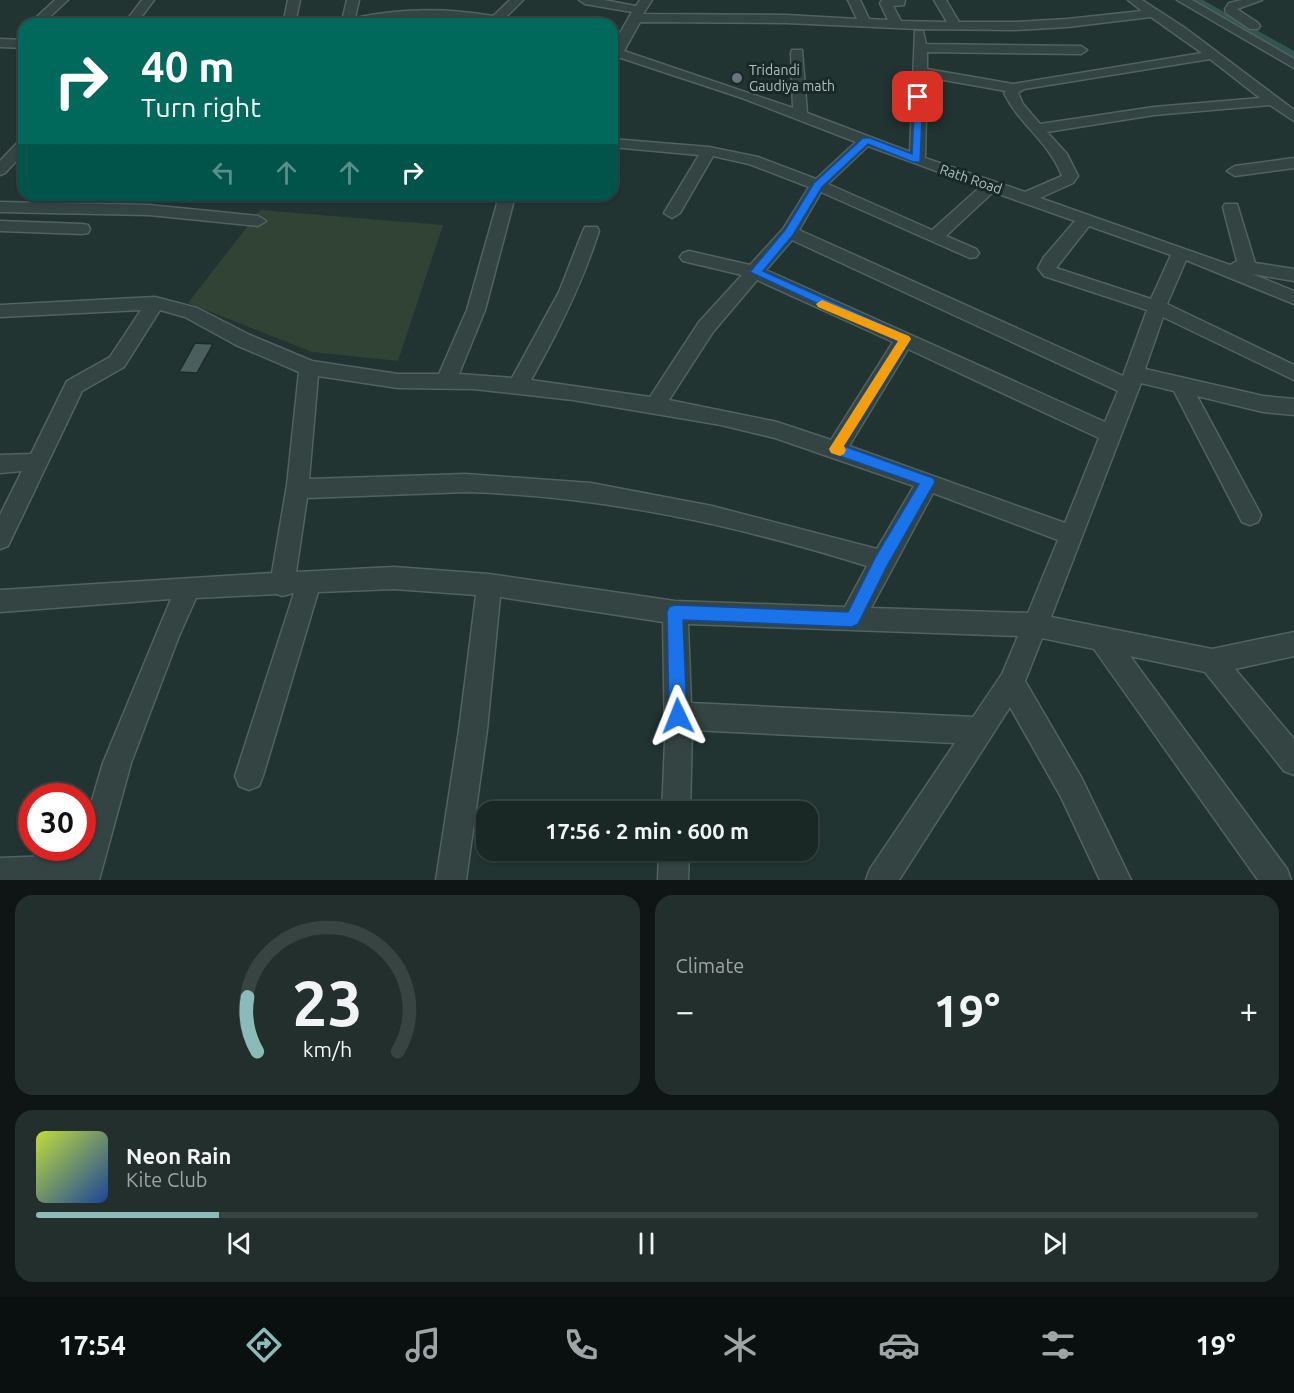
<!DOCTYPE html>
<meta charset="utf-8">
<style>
body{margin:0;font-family:Ubuntu,sans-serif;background:#222f2d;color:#f1f3f6;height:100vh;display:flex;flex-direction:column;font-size:22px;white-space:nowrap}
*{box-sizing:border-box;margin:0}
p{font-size:20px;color:#9fa5a7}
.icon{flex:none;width:33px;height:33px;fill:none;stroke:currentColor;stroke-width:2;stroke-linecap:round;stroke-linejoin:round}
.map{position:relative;height:880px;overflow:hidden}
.drawer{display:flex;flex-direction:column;gap:15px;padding:15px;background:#0e1514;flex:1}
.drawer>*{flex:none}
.banner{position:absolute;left:18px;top:18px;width:600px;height:183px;border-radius:18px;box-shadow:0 2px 4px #0004,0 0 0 2px #374442;background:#00695c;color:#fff;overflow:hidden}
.speed{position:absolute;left:18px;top:783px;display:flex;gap:12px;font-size:30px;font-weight:700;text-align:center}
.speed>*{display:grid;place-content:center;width:78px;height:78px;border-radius:50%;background:#192725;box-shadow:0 2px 4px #0004,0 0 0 2px #374442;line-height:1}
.speed .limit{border:9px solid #d22;background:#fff;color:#111}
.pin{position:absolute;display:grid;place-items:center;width:51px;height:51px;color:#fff;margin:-26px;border-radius:12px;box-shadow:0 3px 9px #0006}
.me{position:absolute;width:66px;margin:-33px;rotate:358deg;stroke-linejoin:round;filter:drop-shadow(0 0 4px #0008)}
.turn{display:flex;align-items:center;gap:21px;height:126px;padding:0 24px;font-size:27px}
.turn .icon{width:78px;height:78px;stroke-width:2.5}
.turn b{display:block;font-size:42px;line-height:51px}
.lanes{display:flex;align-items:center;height:57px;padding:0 24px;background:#0003;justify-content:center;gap:30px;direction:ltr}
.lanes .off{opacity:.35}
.big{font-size:45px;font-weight:700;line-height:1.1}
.drawer .tile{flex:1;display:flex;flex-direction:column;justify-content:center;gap:9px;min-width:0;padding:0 21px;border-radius:18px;background:#222f2d}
.drawer .dial{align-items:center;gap:0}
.dial svg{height:156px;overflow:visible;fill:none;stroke:#374442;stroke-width:7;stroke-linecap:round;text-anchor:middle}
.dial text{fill:#f1f3f6;stroke:none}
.song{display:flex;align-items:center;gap:18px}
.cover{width:72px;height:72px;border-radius:9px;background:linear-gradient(135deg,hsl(70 70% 55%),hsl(220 70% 35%))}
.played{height:6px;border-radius:3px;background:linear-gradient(90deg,#8bbbb9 15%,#374442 15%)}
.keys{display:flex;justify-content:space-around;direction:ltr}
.heat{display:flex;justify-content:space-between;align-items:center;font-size:33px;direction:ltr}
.drawer .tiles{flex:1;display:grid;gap:15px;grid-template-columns:1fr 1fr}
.tile:last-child{grid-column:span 2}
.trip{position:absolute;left:476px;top:801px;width:342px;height:60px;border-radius:18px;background:#192725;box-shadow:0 2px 4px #0004,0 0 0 2px #374442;font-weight:700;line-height:60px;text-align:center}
.menu{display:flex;height:96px;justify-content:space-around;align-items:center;background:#0a100f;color:#9fa5a7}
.menu .icon{width:42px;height:42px}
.menu .active{color:#8bbbb9}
.menu b{font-size:27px;color:#f1f3f6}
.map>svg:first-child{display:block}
.green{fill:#314334}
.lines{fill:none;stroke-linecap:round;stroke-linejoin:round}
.canal{fill:#325551;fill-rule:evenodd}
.building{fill:#495f5d;stroke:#1b2b29;stroke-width:1.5}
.minor-casing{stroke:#516261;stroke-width:3}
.minor{fill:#344442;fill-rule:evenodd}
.route{fill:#1a73e8;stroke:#114b97;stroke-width:1.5}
.slow{fill:#f59e0b}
.worship-dot{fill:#6b7280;stroke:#192927;stroke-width:2}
.labels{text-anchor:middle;stroke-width:6;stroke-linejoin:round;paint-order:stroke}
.far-poi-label{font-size:14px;fill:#aec1c0;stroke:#192927;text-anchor:start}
.far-street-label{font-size:14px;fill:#aec1c0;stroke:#192927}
</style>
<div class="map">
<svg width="1294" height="880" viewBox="0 0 1294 880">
<rect width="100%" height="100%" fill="#213431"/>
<path class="green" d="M260,210L443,225L398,361L312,352L188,303Z"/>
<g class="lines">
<path class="canal" d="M1191,0H1203L1294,51V59Z"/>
</g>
<path class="building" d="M195,343L213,344L197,373L179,372Z"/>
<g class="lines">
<g class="minor-casing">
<path id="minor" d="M55,0H68L42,24H29Z
M142,0H154L136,24H124Z
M288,0H300L295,24H283Z
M347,0H359L355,18C401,8 447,8 493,16L510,0H523L505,18L519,24L429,17L339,24L342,21Z
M579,0H604L636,6L640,0H652L643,14L787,15L857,19L848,0H860L869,19L888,20L880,3L882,0H905L904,5L893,6L901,21L947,22L934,0H946L959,22H1015L1067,19L1142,11L1128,0H1142L1185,28L1294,110V121L1270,105L1154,115L1047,132L1067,154L1078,176L1073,183L1040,198L1230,265L1237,261L1223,207L1225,204H1237L1255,263L1294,269V281L1252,274L1294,291V304L1186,260L1167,304L1294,365V380L1163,317L1145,369L1263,396L1294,399V415L1263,412L1197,396L1261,515L1258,522L1250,525L1242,522L1174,391L1141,383L1051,617L1212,649L1294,632V656L1235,669L1294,739V775L1284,771L1205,672L1130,656L1287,869L1291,880H1258L1094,649L1042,638L1025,681L1081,777L1131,880H1100L1061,797L1010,707L899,880H866L870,869L955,743L692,730L690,812H662L665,742L663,622L500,597L487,730L466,880H436L459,730L476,595L394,589L318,592L263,776L259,786L249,790L239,786L235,776L294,593L282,596L277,594L196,598L179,636L131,763L99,880H0V858L76,855L78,848H82V834L103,763L171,599L0,612V590L272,573L287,485L299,372L236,345L185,317L160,310L124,367L82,391L8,546L0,549V515L22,471L0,473V455L31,454L67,381L110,357L141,310L0,317V305L155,297L197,308L250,335L312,361L398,374H439L467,310L498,200L506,195L514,200L485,310L459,374L512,378L559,292L583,231L585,227H597L599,231C582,284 558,332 531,380L650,397L699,322L742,275L683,261L680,257L683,253L689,251L750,265L783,229L809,187L749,164L713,156L680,213L672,218L664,213L699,155L612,147V139L709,147L758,157L816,179L856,142L742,98L612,55V47L632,12L585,4ZM1151,17L1202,53L1013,84L927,69V52L1081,54L1087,50L1081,46L926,44L923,31H915L910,152L807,113L802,50H792L791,53L793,108L624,51L640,22L787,23L918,29L1015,30L1067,27ZM1210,59L1260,98L1154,107L1040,124L1023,104L1018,93L1024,89ZM927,77L1006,91L1004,93C1019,124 1050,143 1062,176L1025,192L925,158ZM868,146L980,187L932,230L828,184ZM821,192L970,258L976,257L979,253L976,249L946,236L993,192L1075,221L1044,257L1038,268L1044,276L1147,310L1123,376L799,230ZM1089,226L1171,255L1151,299L1056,268ZM792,240L1118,391L1105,422L766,270ZM757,280L893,342L831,440L777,422L669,400L713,332ZM908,349L1099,438L1065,523L849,446ZM318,376L398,388L474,389L573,400L721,425L775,438L914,486L877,549L712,506L591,483L466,474L309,479ZM466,492C603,496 736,525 867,566L845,607L675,601L489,574L394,567L296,572L307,498ZM933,493L1058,540L1028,613L871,608ZM688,624L1018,636L1002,674L973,717L691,703Z
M1177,0H1192L1294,59V68Z
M1242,0H1262L1237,9L1258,23L1260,26L1258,29H1250L1226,13L1225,9L1229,3Z
M0,39L24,40V48L0,47Z
M24,140V153L5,173L0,175V161L19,141Z
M1294,158V168L1235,176L1227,171L1235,166Z
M0,202L149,205L258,216L266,221L258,226L149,215L0,212Z
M0,221L82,224L88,225L90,229L88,233L82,234L0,231Z
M659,850H689L688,880H658Z"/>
</g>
<use href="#minor" class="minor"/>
</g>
<path class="route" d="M915,95L923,97L920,162H913L868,144L822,187L793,235L763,271L909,336V343L844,446L933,478L935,482L887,566L858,624L852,627L683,620L687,716L684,722L678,724L672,722L669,716L667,612L669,607L675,605L848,612L876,556L919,484L831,453L829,449L898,341L750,272L785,230L814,183L863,138H870L912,154Z"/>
<path class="slow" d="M822,300L909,336L911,339L844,446L846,450L844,454L840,456L831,453L829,449L898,341L818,307L816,304Z"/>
<circle class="worship-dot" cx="737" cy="78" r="6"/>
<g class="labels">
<g class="far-poi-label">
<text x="749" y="75">Tridandi<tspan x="749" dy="16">Gaudiya math</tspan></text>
</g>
<g class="far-street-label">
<text transform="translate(971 179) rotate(19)" y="5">Rath Road</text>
</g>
</g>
</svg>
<div class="speed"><div class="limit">30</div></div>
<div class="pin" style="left:918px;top:97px;background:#d93025"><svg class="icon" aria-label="arrive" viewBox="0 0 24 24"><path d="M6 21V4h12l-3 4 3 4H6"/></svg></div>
<svg class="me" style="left:678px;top:716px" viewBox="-20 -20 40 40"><path d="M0-17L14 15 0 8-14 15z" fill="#1a73e8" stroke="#fff" stroke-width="4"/></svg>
<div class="trip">17:56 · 2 min · 600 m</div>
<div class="banner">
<div class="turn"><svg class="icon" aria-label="right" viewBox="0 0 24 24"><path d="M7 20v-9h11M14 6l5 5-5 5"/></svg><div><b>40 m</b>Turn right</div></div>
<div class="lanes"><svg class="icon off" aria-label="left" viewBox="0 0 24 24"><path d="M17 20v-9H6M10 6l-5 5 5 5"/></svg><svg class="icon off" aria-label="ahead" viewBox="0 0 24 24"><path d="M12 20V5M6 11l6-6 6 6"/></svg><svg class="icon off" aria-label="ahead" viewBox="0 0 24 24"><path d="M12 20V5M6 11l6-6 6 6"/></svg><svg class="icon" aria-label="right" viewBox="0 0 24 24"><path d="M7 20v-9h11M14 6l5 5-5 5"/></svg></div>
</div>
</div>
<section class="drawer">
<div class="tiles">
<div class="tile dial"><svg viewBox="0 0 100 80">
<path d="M14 69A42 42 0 1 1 86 69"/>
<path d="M14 69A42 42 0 0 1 9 41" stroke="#8bbbb9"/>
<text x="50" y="56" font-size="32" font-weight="700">23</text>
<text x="50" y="72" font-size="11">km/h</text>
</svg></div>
<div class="tile"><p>Climate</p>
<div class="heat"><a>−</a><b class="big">19°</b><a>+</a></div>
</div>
<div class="tile">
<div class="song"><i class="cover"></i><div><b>Neon Rain</b><p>Kite Club</p></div></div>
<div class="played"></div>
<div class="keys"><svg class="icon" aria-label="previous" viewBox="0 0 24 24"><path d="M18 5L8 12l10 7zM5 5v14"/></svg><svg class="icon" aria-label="pause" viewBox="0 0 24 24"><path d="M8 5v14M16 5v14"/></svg><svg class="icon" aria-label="next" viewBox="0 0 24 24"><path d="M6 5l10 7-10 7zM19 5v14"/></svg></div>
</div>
</div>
</section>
<nav class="menu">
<b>17:54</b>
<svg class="icon active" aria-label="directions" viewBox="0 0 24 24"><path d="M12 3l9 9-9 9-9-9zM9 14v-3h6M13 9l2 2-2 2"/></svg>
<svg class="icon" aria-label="music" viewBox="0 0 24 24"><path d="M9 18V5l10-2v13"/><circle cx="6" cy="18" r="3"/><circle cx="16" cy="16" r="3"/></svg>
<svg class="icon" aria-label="phone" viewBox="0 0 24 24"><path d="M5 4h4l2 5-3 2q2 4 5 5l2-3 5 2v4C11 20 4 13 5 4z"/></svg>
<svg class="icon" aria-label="climate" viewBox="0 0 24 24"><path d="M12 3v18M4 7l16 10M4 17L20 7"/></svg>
<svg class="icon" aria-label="car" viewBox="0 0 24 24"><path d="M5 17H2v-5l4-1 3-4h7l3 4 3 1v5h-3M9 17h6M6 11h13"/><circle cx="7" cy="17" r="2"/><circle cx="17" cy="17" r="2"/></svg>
<svg class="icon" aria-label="filters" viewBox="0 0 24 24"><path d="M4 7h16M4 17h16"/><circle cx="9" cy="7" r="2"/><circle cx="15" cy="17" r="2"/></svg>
<b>19°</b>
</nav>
